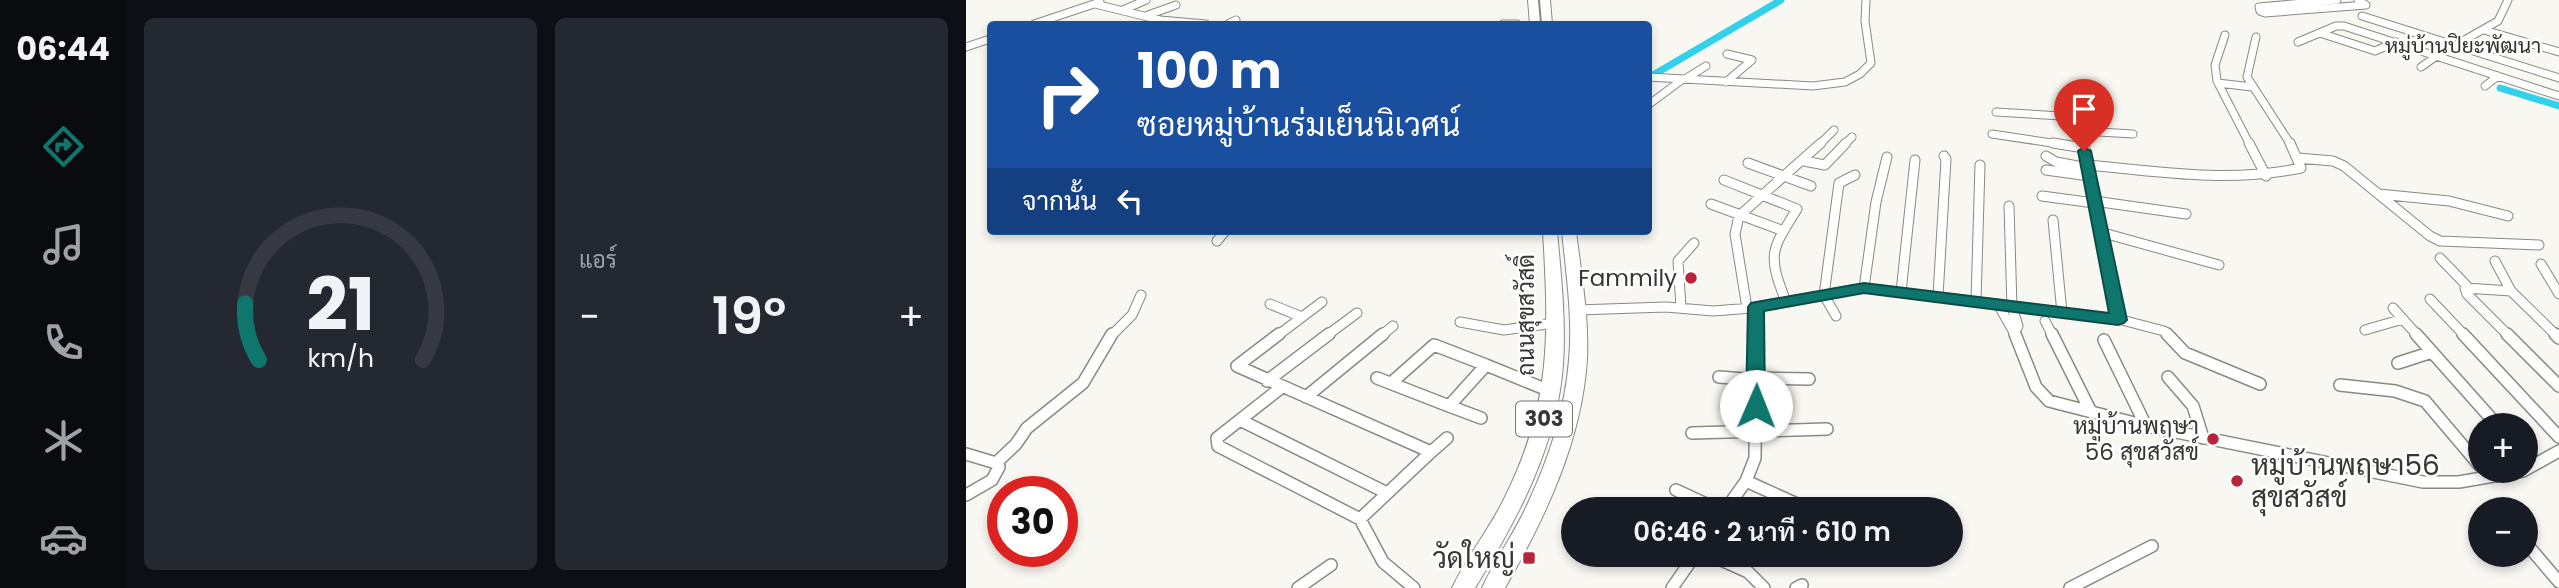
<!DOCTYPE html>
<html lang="th">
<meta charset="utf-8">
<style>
body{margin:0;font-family:Poppins,Sarabun,sans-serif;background:#242831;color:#f1f3f6;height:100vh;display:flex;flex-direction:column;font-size:26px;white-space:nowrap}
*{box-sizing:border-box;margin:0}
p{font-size:23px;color:#9ea1a6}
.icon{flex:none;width:38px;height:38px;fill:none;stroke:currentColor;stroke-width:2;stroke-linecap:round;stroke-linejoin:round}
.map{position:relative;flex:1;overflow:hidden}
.side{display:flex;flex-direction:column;gap:18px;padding:18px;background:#0d0f14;width:840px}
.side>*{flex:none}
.top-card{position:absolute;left:21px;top:21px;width:665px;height:214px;border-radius:7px;box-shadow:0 4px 10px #0003;background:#1a4fa0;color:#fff;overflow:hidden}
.buttons{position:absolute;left:1502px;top:413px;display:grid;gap:14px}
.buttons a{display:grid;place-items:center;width:70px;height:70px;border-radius:50%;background:#171b24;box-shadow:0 4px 10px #0003;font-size:35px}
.speed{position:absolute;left:21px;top:476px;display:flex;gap:14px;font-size:35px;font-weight:700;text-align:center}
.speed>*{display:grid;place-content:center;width:91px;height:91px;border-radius:50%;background:#171b24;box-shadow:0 4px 10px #0003;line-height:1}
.speed .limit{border:10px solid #d22;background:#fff;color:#111}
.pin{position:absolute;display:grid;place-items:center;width:60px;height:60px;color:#fff;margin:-72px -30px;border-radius:50% 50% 50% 0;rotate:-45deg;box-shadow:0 0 7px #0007}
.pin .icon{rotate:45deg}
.me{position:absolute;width:77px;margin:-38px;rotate:1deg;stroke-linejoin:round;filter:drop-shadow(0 0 5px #0008)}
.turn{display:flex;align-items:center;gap:24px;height:147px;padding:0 35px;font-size:32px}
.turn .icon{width:91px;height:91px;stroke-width:2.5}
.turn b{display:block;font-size:49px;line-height:60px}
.then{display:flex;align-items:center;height:66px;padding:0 35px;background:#0003;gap:14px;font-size:26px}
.big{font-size:52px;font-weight:600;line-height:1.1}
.side .widget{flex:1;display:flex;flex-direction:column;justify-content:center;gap:10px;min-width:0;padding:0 24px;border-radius:10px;background:#242831}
.side .dial{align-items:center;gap:0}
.dial svg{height:182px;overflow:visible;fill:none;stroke:#363941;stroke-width:7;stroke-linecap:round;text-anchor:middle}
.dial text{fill:#f1f3f6;stroke:none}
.heat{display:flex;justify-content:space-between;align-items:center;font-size:38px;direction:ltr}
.side .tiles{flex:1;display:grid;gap:18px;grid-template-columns:repeat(2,1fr)}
.trip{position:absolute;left:595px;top:497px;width:402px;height:70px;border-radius:35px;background:#171b24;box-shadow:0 4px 10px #0003;font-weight:600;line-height:70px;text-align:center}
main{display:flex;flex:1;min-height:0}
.tabs{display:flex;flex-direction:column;width:126px;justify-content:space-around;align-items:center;background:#090b0e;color:#9ea1a6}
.tabs .icon{width:49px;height:49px}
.tabs .current{color:#0f766e}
.tabs b{font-size:32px;color:#f1f3f6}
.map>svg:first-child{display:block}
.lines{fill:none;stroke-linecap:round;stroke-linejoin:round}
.canal{stroke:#30d1e9;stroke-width:7}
.street-far2-casing{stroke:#8b8984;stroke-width:9}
.street-far1-casing{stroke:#8b8984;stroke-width:11}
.street-casing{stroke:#8b8984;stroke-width:14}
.primary-casing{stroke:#8b8984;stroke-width:2}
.street-far2{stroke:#fff;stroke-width:7}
.street-far1{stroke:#fff;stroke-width:9}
.street{stroke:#fff;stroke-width:11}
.primary{fill:#fff;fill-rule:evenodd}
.route{fill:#0f766e;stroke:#0a4d48;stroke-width:2}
.poi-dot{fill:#b7253b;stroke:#fff;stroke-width:2.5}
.labels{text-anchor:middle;stroke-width:5;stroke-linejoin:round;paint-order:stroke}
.far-neighbourhood-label{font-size:21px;fill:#35332f;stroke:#fff}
.shield{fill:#fff;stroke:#737271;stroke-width:2}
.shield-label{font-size:21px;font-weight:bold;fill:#373634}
.poi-label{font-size:23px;fill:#373634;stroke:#fff;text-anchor:end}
.street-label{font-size:23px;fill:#373634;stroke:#fff}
.near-poi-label{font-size:28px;fill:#373634;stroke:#fff;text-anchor:start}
</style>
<main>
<nav class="tabs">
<b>06:44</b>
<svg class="icon current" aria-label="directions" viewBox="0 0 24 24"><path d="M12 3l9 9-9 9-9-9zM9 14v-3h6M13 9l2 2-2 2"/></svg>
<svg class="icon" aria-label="music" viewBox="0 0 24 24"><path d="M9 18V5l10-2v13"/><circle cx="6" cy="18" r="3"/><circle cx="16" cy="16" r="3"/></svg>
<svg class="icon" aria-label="phone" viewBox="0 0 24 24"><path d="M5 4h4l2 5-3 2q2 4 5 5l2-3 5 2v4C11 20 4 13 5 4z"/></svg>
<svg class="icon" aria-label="climate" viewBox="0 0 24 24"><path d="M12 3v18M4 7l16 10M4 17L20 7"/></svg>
<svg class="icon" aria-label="car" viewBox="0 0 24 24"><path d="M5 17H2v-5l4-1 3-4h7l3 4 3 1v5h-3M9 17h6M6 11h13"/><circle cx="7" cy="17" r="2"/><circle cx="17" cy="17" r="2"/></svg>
</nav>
<section class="side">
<div class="tiles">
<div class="widget dial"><svg viewBox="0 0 100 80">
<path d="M14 69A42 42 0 1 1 86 69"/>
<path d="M14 69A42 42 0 0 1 8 44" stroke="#0f766e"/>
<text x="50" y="56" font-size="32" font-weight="700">21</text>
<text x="50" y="72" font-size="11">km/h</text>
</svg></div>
<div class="widget"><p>แอร์</p>
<div class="heat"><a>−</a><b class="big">19°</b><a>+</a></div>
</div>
</div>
</section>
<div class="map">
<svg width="1593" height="588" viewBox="0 0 1593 588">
<rect width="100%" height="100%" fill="#f9f7f1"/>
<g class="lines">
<path class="canal" d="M682,78L815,0
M1534,88L1593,106"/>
<g class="street-far2-casing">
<path id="street-far2" d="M1371,0L1293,7L1294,11L1299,13L1400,5L1392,0
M129,4L194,20L187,24
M157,10L180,0
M182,15L210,5
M1396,16L1593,78
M194,20L240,24
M68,24L134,2
M262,24L270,20
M537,24H551
M1518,30L1593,52
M1354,33L1409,51L1430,42
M1259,35L1249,65L1251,81L1284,145
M1290,37L1281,77L1325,145
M1332,42L1370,26H1378L1593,96
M1488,46L1532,21L1542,0
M0,47L24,39
M1455,67L1472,55
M682,77L847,86L879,82L894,74L905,63L899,21L900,0
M719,79L740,66
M760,82L786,60L761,54
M1252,83L1286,87
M1519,86L1532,76
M1109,99L1118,145
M682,105L717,79
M1030,112L1112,117
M1116,131L1167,134
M1026,134L1099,145
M853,145L868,130
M878,145L886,137"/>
</g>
<g class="street-far1-casing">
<path id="street-far1" d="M1087,143L1118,148
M1283,143L1300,176
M1080,156L1090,162L1122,168
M1332,158L1367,161L1378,166L1464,236L1474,241L1573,245
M838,161L859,165L880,143
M782,163L845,186
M1122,165C1194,172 1264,183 1335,168L1324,143
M1080,170L1123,176
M758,180L831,209C805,251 801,253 820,302
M1413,194L1483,201L1542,216
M1076,196L1128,203
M1128,201L1220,214
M745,204L815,230
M1043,206L1046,307L1052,326L1048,333
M1087,220L1096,313
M1134,232L1253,265
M251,241L259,231
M1474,258L1501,286
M1529,261L1545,291
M1575,264L1593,294
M898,288L910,202L921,157
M935,292L949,160
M972,296L980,159L978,156
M1464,299L1499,336
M1010,301L1014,165
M304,304L336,317
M1032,304L1050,336
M715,307L712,261L728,243
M781,308L769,234L773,216L855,143
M1427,308L1452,336
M611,310L700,307L747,311L786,308
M870,316L858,295L873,183L889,175
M1152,319L1198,331L1203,336
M1079,321L1087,336
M494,322L538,330L588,323
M1399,330L1437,319
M145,336L166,315L175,295
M311,336L356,302
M360,336L391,313
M415,336L427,326
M790,336V307L898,288L1152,319L1118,143
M1543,336L1501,294L1499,288L1545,291L1591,336"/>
</g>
<g class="street-casing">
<path id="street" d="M313,334L271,366L465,452L394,519
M1049,334L1070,387L1083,401L1180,426L1457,482H1493L1557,471
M1086,334L1125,412
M1201,334L1219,353L1294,384
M1450,334L1531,425
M1497,334L1593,437
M1541,334L1593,386
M1589,334L1593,338
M1138,340L1180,426
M1432,363L1466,352
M753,377L790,380
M1202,377L1227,406L1237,438
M411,378L483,406L520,365L584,391
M790,378L843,379
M301,381L363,334
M425,383L468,345L520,365
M1374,385L1429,391L1459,401L1514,466
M316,387L251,438L252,446L394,519L417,562L448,588
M340,397L417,334
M483,406L515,418
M274,420L421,493
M726,433L861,429
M465,452L481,438
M0,454L30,463L33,467L26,480L0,495
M30,463L50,444L61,428L117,383L146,334
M1559,470L1593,451
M780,481L842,509
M710,490L751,509
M760,509L780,481L789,458L790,334
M1559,542L1593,582
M744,555L782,572L798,588
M332,588L365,565
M706,588L729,555
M830,588L836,585
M1104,588L1186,546"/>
</g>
<g class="primary-casing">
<path id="primary" d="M562,0H572L574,24H564Z
M574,0H584L586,24H576Z
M577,231H591C595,275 600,321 597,365C591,446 551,520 509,588H486C500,558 522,531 537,501C586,404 583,336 577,231Z
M596,231H610C615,273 623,316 621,359C616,441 579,518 539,588H516C529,559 549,533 562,503C583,458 599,410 603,360C607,317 600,273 596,231Z"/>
</g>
<use href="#street-far2" class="street-far2"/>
<use href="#street-far1" class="street-far1"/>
<use href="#street" class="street"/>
<use href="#primary" class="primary"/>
</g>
<path class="route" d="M1118,147L1125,151L1161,320L1158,323L1152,325L898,293L798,311L799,406L796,410H783L780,406L782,307L785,303L898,283L1143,313L1112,151Z"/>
<g class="poi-dot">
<circle cx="725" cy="278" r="7"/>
<circle cx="1247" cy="439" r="7"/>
<circle cx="1271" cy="481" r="7"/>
<rect x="556" y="551" width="14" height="14" rx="3.5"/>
</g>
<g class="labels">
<g class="far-neighbourhood-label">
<text x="1497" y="53">หมู่บ้านปิยะพัฒนา</text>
</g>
<rect class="shield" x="550" y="401.5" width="56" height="35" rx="5"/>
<g class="shield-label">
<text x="578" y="426">303</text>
</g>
<g class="poi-label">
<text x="711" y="286">Fammily</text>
<text x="1233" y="434">หมู่บ้านพฤษา<tspan x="1233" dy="26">56 สุขสวัสข์</tspan></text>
</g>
<g class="street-label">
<text transform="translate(560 315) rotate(-90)" y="8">ถนนสุขสวัสดิ์</text>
</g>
<g class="near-poi-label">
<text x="1285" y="475">หมู่บ้านพฤษา56<tspan x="1285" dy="32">สุขสวัสข์</tspan></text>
<text x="549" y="568" text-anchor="end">วัดใหญ่</text>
</g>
</g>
</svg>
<div class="buttons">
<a>+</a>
<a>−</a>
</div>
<div class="speed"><div class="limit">30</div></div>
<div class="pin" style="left:1118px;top:151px;background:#d93025"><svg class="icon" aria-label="arrive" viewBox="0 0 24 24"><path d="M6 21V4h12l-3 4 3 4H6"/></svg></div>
<svg class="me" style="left:790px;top:406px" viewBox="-20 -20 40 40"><circle r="19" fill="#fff"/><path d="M0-13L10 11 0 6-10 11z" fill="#0f766e"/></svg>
<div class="trip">06:46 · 2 นาที · 610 m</div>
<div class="top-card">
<div class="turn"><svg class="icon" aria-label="right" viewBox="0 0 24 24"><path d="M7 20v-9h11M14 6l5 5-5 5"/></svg><div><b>100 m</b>ซอยหมู่บ้านร่มเย็นนิเวศน์</div></div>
<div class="then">จากนั้น<svg class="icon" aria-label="left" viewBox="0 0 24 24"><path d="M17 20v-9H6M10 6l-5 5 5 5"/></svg></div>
</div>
</div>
</main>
